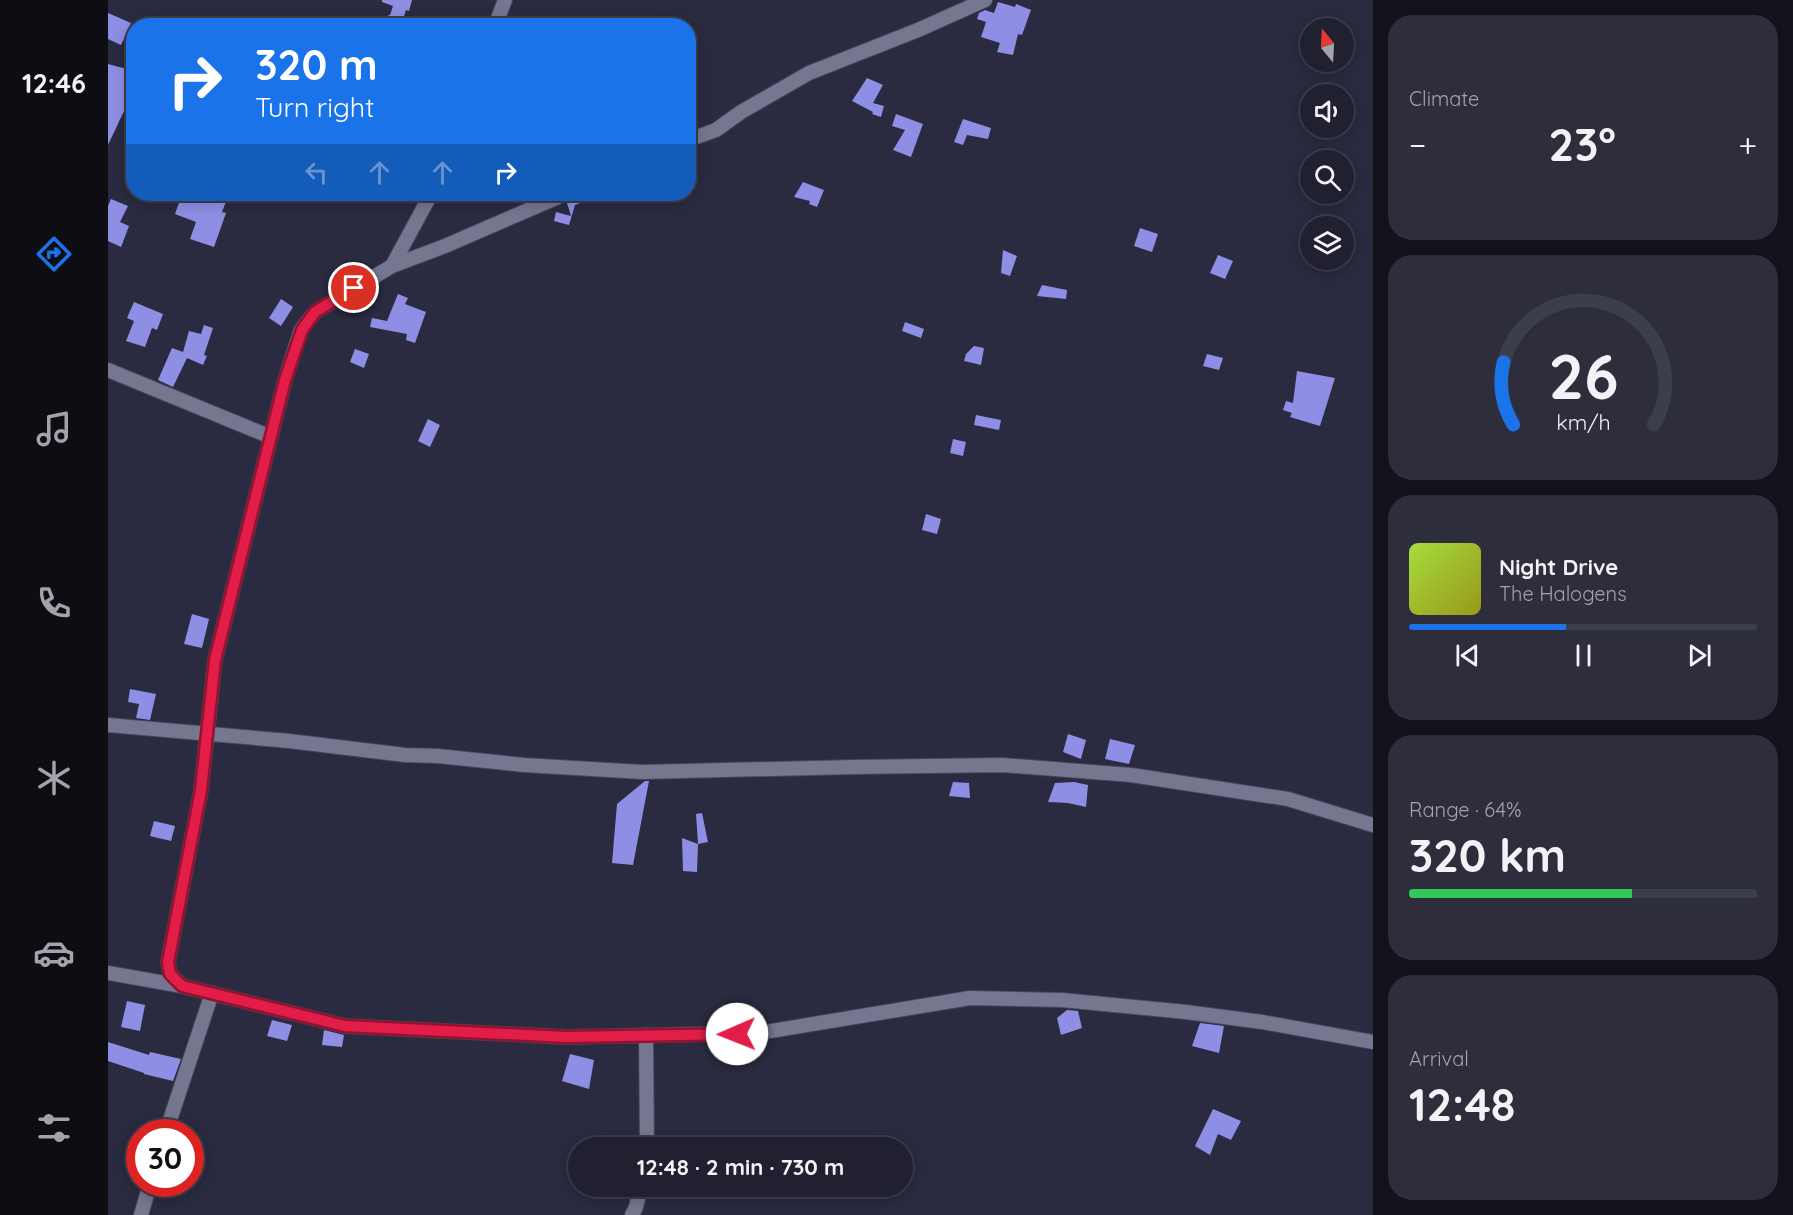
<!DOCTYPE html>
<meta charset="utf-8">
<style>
body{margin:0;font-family:Quicksand,sans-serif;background:#2d2d3c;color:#f1f3f6;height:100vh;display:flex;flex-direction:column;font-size:22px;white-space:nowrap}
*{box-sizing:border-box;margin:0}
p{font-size:20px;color:#a2a3ab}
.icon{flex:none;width:33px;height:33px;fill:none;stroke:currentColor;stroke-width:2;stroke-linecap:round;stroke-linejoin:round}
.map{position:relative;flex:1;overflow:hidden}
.drawer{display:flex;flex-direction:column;gap:15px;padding:15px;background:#12121a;width:420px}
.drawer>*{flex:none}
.hud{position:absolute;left:18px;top:18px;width:570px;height:183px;border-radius:24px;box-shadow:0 3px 15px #0003,0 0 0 2px #3d3e4c;background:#1a73e8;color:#fff;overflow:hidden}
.needle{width:39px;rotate:342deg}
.tools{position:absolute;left:1192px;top:18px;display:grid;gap:12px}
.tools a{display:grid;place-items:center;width:54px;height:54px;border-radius:50%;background:#202030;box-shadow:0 3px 15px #0003,0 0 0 2px #3d3e4c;font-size:30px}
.speed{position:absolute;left:18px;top:1119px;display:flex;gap:12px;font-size:30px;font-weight:700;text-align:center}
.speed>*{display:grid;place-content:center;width:78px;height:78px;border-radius:50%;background:#202030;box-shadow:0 3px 15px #0003,0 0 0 2px #3d3e4c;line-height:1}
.speed .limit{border:9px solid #d22;background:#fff;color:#111}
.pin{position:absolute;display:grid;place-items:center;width:51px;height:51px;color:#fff;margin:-26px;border:3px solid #fff;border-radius:50%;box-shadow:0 2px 6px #0007}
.me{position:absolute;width:66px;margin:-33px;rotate:269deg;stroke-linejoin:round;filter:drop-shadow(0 0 4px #0008)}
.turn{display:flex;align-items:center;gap:21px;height:126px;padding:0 30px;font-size:27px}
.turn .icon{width:78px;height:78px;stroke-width:2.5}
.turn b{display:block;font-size:42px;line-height:51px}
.lanes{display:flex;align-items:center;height:57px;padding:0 30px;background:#0003;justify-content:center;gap:30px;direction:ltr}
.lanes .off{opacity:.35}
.big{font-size:45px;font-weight:800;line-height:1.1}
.drawer .tile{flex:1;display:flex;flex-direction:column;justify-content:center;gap:9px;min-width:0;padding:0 21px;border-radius:24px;background:#2d2d3c}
.drawer .dial{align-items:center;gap:0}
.dial svg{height:156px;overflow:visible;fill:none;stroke:#3d3e4c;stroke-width:7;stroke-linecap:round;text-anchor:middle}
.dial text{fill:#f1f3f6;stroke:none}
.song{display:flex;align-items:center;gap:18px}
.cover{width:72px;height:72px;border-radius:9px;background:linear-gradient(135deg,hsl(80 70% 55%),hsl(60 70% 35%))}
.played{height:6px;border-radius:3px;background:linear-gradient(90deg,#1a73e8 45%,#3d3e4c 45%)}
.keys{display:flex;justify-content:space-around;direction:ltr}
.heat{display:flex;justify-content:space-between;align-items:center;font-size:33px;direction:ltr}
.charge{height:9px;border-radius:4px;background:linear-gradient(90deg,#34c759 64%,#3d3e4c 0)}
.trip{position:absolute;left:460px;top:1137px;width:345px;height:60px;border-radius:30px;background:#202030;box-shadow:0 3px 15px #0003,0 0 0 2px #3d3e4c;font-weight:800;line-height:60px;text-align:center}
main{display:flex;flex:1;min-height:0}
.dock{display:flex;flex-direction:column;width:108px;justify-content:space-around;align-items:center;background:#0d0d13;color:#a2a3ab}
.dock .icon{width:42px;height:42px}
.dock .current{color:#1a73e8}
.dock b{font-size:27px;color:#f1f3f6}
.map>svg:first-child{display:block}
.building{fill:#8e8ee5}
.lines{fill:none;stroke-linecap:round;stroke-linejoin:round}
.minor-casing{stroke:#454657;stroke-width:16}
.minor{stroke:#757690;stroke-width:14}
.route-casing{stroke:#92132f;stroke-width:15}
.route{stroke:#e11d48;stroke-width:10}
</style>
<main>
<nav class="dock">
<b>12:46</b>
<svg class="icon current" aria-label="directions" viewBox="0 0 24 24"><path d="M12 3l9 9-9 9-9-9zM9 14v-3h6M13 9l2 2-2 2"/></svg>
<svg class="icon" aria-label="music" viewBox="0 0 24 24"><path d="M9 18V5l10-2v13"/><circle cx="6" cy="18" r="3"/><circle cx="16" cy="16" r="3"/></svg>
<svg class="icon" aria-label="phone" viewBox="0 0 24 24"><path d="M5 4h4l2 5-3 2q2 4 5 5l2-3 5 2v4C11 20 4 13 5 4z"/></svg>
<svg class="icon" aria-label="climate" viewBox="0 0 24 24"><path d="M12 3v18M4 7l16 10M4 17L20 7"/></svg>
<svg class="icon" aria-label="car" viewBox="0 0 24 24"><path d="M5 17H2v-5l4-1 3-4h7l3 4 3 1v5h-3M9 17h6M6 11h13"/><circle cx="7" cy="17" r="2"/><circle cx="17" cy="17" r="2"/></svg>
<svg class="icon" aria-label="filters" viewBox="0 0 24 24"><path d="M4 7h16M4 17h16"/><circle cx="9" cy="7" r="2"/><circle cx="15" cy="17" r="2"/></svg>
</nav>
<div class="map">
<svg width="1265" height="1215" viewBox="0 0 1265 1215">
<rect width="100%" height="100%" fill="#2a2a40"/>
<path class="building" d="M274,0H304L301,11L298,10L294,22L286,19L284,26H255L254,23L282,15L285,6L274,2Z
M890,2L907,7L908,4L923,10L914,35L910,34L905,55L889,52L892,43L873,37L878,22L869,19L871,13L877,10L886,13Z
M0,13L23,23L13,45L0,39Z
M0,64L26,71V111L17,109L0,145Z
M759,78L775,85L765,103L776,106L773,117L764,114L765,112L744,101Z
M788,114L815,124L803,157L785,150L797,130L784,126Z
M855,119L883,128L880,139L859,135L855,145L846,142Z
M695,182L716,190L709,207L701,204L702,201L686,197Z
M74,194H121L114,212L118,213L106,247L82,239L88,222L67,214Z
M470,194L472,203L467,205L461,225L446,221L448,212L463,216L459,203L464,200L466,195Z
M3,199L20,206L12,222L21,226L13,247L0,241V206Z
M1032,228L1050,234L1044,252L1026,246Z
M895,250L909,256L902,276L893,273Z
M1110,255L1125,261L1117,279L1102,273Z
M934,285L959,290L958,299L929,296Z
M290,294L300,298L297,304L318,312L307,343L298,340L299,334L262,327L264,318L279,321Z
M173,299L185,307L173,326L161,318Z
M26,302L55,314L49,330L44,328L37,347L18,341L26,321L19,318Z
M797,322L816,329L813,338L794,331Z
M96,325L105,328L96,355L99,356L95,365L79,358L65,387L50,380L64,348L75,352L81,331L93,334Z
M866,346L876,348L873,365L856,361L858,354Z
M247,349L261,354L256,368L242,362Z
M1099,354L1115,358L1111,370L1095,366Z
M1189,371L1227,378L1212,426L1182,417L1184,413L1175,410L1178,401L1185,403Z
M868,415L893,420L891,430L866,425Z
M320,419L332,425L322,447L310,441Z
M845,439L858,442L855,456L842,453Z
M818,514L833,519L829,534L814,530Z
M84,614L101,619L94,648L76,644Z
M22,689L48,694L42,720L28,718L31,704L20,702Z
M960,734L978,740L973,759L955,752Z
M1002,739L1027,745L1021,764L997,759Z
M537,781H541L525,865L504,863L509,804Z
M845,782L861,783L862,798L841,796Z
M966,782L980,785L978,807L960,803L940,802L947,783Z
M594,813L600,842L590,844L588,814Z
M46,821L67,826L63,841L42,836Z
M574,838L590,844L589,872L575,871Z
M19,1001L37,1005L32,1031L13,1027Z
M959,1010L970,1011L974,1028L953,1035L949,1018Z
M164,1020L184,1025L179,1041L159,1036Z
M1092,1023L1116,1026L1111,1053L1084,1046Z
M216,1030L236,1035L234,1047L214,1045Z
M0,1042L41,1055L42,1052L73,1059L65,1081L36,1074V1073L0,1061Z
M462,1054L486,1060L481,1089L454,1081Z
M1105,1109L1133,1121L1123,1140L1110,1134L1102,1155L1087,1146Z"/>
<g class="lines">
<g class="minor-casing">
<path id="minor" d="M387,26L397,0
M580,140L608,130L633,112L701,73L810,30L877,0
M284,266L323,194
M0,370L163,437
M0,725L181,741L297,755L330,756L416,765L534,772L746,767L894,765L1023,775L1180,799L1265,825
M0,973L74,986L237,1026L458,1037L651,1033L862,998L954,1000L1078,1012L1154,1022L1265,1042
M74,986L62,974L60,962L93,790L107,660L177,380L193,330L207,312L284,266L337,246L457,194
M538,1035L539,1148
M58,1132L104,993
M33,1215L42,1184
M524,1215L528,1207L533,1186"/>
</g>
<use href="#minor" class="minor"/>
</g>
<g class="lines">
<g class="route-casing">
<path id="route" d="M246,288L207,312L194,330L177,380L107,660L93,790L60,962L62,974L74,986L237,1026L458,1037L629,1034"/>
</g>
<use href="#route" class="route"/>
</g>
</svg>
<div class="tools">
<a><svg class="needle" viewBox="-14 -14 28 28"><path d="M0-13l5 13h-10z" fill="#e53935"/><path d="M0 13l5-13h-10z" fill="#a2a3ab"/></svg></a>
<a><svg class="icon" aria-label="sound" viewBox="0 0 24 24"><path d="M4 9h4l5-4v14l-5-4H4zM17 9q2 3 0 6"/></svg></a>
<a><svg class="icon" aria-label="search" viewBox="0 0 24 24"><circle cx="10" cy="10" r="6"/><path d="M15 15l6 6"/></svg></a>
<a><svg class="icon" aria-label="layers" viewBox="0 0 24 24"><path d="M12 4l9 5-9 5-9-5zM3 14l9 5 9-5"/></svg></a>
</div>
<div class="speed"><div class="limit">30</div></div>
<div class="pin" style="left:246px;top:288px;background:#d93025"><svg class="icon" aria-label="arrive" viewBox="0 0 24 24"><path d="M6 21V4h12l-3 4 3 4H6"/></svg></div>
<svg class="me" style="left:629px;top:1034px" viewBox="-20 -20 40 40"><circle r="19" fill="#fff"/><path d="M0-13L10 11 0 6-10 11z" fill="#e11d48"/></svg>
<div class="trip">12:48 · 2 min · 730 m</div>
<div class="hud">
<div class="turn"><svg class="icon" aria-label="right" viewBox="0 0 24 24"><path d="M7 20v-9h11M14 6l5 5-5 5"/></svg><div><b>320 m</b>Turn right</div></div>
<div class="lanes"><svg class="icon off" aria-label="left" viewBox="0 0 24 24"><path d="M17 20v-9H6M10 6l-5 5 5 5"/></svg><svg class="icon off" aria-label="ahead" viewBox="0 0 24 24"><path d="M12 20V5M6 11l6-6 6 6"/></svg><svg class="icon off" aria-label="ahead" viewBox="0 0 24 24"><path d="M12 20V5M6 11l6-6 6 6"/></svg><svg class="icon" aria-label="right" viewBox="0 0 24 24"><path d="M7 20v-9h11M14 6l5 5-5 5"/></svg></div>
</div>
</div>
<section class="drawer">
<div class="tile"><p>Climate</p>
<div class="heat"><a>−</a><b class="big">23°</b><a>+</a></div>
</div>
<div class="tile dial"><svg viewBox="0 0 100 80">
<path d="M14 69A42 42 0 1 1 86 69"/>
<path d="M14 69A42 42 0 0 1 9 37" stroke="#1a73e8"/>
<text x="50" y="56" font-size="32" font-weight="700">26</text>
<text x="50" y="72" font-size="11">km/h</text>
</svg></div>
<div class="tile">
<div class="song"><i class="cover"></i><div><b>Night Drive</b><p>The Halogens</p></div></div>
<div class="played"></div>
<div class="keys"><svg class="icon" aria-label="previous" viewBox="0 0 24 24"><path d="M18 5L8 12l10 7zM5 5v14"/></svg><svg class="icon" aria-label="pause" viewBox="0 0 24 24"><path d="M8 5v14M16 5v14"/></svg><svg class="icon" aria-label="next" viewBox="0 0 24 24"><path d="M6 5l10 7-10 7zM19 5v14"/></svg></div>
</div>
<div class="tile"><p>Range · 64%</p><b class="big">320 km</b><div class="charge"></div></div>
<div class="tile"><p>Arrival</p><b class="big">12:48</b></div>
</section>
</main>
